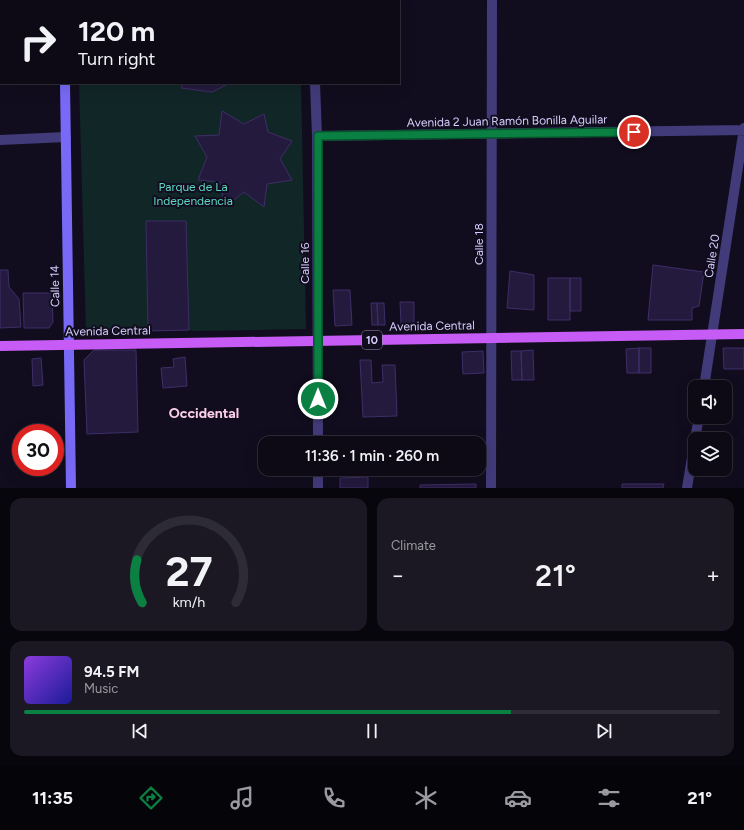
<!DOCTYPE html>
<meta charset="utf-8">
<style>
body{margin:0;font-family:Figtree,sans-serif;background:#1b1823;color:#f1f3f6;height:100vh;display:flex;flex-direction:column;font-size:15px;white-space:nowrap}
*{box-sizing:border-box;margin:0}
p{font-size:13px;color:#9a9aa1}
.icon{flex:none;width:22px;height:22px;fill:none;stroke:currentColor;stroke-width:2;stroke-linecap:round;stroke-linejoin:round}
.map{position:relative;height:488px;overflow:hidden}
.side{display:flex;flex-direction:column;gap:10px;padding:10px;background:#07060c;flex:1}
.side>*{flex:none}
.top-card{position:absolute;left:0px;top:0px;width:400px;height:84px;box-shadow:0 4px 16px #0002,0 0 0 1px #2d2b35;background:#0d0a16;color:#f1f3f6;overflow:hidden}
.fabs{position:absolute;left:688px;top:380px;display:grid;gap:8px}
.fabs a{display:grid;place-items:center;width:44px;height:44px;border-radius:8px;background:#0d0a16;box-shadow:0 4px 16px #0002,0 0 0 1px #2d2b35;font-size:20px}
.speed{position:absolute;left:12px;top:424px;display:flex;gap:8px;font-size:20px;font-weight:700;text-align:center}
.speed>*{display:grid;place-content:center;width:52px;height:52px;border-radius:50%;background:#0d0a16;box-shadow:0 4px 16px #0002,0 0 0 1px #2d2b35;line-height:1}
.speed .limit{border:6px solid #d22;background:#fff;color:#111}
.pin{position:absolute;display:grid;place-items:center;width:34px;height:34px;color:#fff;margin:-17px;border:2px solid #fff;border-radius:50%;box-shadow:0 1px 4px #0007}
.me{position:absolute;width:44px;margin:-22px;rotate:0deg;stroke-linejoin:round;filter:drop-shadow(0 0 3px #0008)}
.turn{display:flex;align-items:center;gap:14px;height:84px;padding:0 12px;font-size:18px}
.turn .icon{width:52px;height:52px;stroke-width:2.5}
.turn b{display:block;font-size:28px;line-height:34px}
.big{font-size:30px;font-weight:600;line-height:1.1}
.side .tile{flex:1;display:flex;flex-direction:column;justify-content:center;gap:6px;min-width:0;padding:0 14px;border-radius:12px;background:#1b1823}
.side .dial{align-items:center;gap:0}
.dial svg{height:104px;overflow:visible;fill:none;stroke:#2d2b35;stroke-width:7;stroke-linecap:round;text-anchor:middle}
.dial text{fill:#f1f3f6;stroke:none}
.song{display:flex;align-items:center;gap:12px}
.cover{width:48px;height:48px;border-radius:6px;background:linear-gradient(135deg,hsl(270 70% 55%),hsl(240 70% 35%))}
.played{height:4px;border-radius:2px;background:linear-gradient(90deg,#0b8043 70%,#2d2b35 70%)}
.keys{display:flex;justify-content:space-around;direction:ltr}
.heat{display:flex;justify-content:space-between;align-items:center;font-size:22px;direction:ltr}
.side .tiles{flex:1;display:grid;gap:10px;grid-template-columns:1fr 1fr}
.tile:last-child{grid-column:span 2}
.trip{position:absolute;left:258px;top:436px;width:228px;height:40px;border-radius:12px;background:#0d0a16;box-shadow:0 4px 16px #0002,0 0 0 1px #2d2b35;font-weight:600;line-height:40px;text-align:center}
.menu{display:flex;height:64px;justify-content:space-around;align-items:center;background:#050409;color:#9a9aa1}
.menu .icon{width:28px;height:28px}
.menu .on{color:#0b8043}
.menu b{font-size:18px;color:#f1f3f6}
.map>svg:first-child{display:block}
.green{fill:#112627}
.building{fill:#241a3e;stroke:#3e2e68}
.lines{fill:none;stroke-linecap:round;stroke-linejoin:round}
.minor{stroke:#423b7a;stroke-width:10}
.tertiary{stroke:#423b7a;stroke-width:10}
.secondary{stroke:#786af6;stroke-width:10}
.primary{stroke:#c75bf5;stroke-width:10}
.route-casing{stroke:#07532c;stroke-width:10}
.route{stroke:#0b8043;stroke-width:7}
.labels{text-anchor:middle;stroke-width:4;stroke-linejoin:round;paint-order:stroke}
.shield{fill:#110d1e;stroke:#9b93b9;stroke-width:1}
.shield-label{font-size:11px;font-weight:bold;fill:#d6cdfc}
.street-label{font-size:12px;fill:#d6cdfc;stroke:#110d1e}
.park-label{font-size:12px;fill:#5ed7c2;stroke:#110d1e}
.quarter-label{font-size:14px;font-weight:bold;fill:#fccfe8;stroke:#110d1e}
</style>
<div class="map">
<svg width="744" height="488" viewBox="0 0 744 488">
<rect width="100%" height="100%" fill="#110d1e"/>
<path class="green" d="M79,0H300V1H79Z
M79,83H301L306,329L194,331L189,330L86,333Z"/>
<path class="building" d="M79,0H163V1H79Z
M185,0H274V1Z
M183,83H230L212,92L181,88Z
M222,111L244,124L264,114L268,132L292,141L280,159L292,180L267,184L264,207L244,192L225,207L220,182L198,180L207,157L195,136L219,135Z
M146,221H186L189,330L148,331Z
M653,265L704,272L699,306L692,308V320H648Z
M0,270H8L9,287L19,299L21,327L0,328Z
M510,271L534,275V310L507,308Z
M548,278H570V320H548Z
M570,278H581V311H570Z
M333,290H350L352,325L335,326Z
M23,293H52L53,322L49,328H24Z
M400,302H414V324H401Z
M371,303H377L378,325H372Z
M377,303H384L385,325H378Z
M639,348H651V373H639Z
M639,348V373H627L626,349Z
M723,348H744V369H724Z
M94,350H136L138,432L87,434L84,360Z
M533,350L534,380H522L521,351Z
M483,351L484,373L463,374L462,352Z
M511,351H521L522,380H512Z
M185,357L187,386L163,388L161,368L174,367L173,359Z
M41,358L43,385L33,386L32,359Z
M360,360H371L372,383L383,382L382,365H395L397,416L363,417Z
M368,477V488H340V478Z
M476,484V488H420V485Z
M622,484H664L663,488H622Z"/>
<g class="lines">
<path class="minor" d="M311,0V1
M315,83L317,136L318,443
M317,136L744,130
M704,387L744,128
M695,439L699,417
M318,469V488
M491,488L492,0
M687,488L695,439"/>
<path class="tertiary" d="M0,140L66,137"/>
<path class="secondary" d="M64,0V1
M65,83L71,488"/>
<path class="primary" d="M0,346L744,334"/>
</g>
<g class="lines">
<g class="route-casing">
<path id="route" d="M318,399V136L634,132"/>
</g>
<use href="#route" class="route"/>
</g>
<g class="labels">
<rect class="shield" x="362" y="331" width="20" height="18" rx="3"/>
<g class="shield-label">
<text x="372" y="344">10</text>
</g>
<g class="street-label">
<text transform="translate(507 121) rotate(-1)" y="4">Avenida 2 Juan Ramón Bonilla Aguilar</text>
<text transform="translate(479 244) rotate(-90)" y="4">Calle 18</text>
<text transform="translate(712 256) rotate(-81)" y="4">Calle 20</text>
<text transform="translate(305 263) rotate(-90)" y="4">Calle 16</text>
<text transform="translate(55 286) rotate(-91)" y="4">Calle 14</text>
<text transform="translate(432 326) rotate(-1)" y="4">Avenida Central</text>
<text transform="translate(108 331) rotate(-1)" y="4">Avenida Central</text>
</g>
<g class="park-label">
<text x="193" y="191">Parque de La<tspan x="193" dy="14">Independencia</tspan></text>
</g>
<g class="quarter-label">
<text x="204" y="418">Occidental</text>
</g>
</g>
</svg>
<div class="fabs">
<a><svg class="icon" aria-label="sound" viewBox="0 0 24 24"><path d="M4 9h4l5-4v14l-5-4H4zM17 9q2 3 0 6"/></svg></a>
<a><svg class="icon" aria-label="layers" viewBox="0 0 24 24"><path d="M12 4l9 5-9 5-9-5zM3 14l9 5 9-5"/></svg></a>
</div>
<div class="speed"><div class="limit">30</div></div>
<div class="pin" style="left:634px;top:132px;background:#d93025"><svg class="icon" aria-label="arrive" viewBox="0 0 24 24"><path d="M6 21V4h12l-3 4 3 4H6"/></svg></div>
<svg class="me" style="left:318px;top:399px" viewBox="-20 -20 40 40"><circle r="17" fill="#0b8043" stroke="#fff" stroke-width="3"/><path d="M0-11L8 9 0 5-8 9z" fill="#fff"/></svg>
<div class="trip">11:36 · 1 min · 260 m</div>
<div class="top-card">
<div class="turn"><svg class="icon" aria-label="right" viewBox="0 0 24 24"><path d="M7 20v-9h11M14 6l5 5-5 5"/></svg><div><b>120 m</b>Turn right</div></div>
</div>
</div>
<section class="side">
<div class="tiles">
<div class="tile dial"><svg viewBox="0 0 100 80">
<path d="M14 69A42 42 0 1 1 86 69"/>
<path d="M14 69A42 42 0 0 1 10 36" stroke="#0b8043"/>
<text x="50" y="56" font-size="32" font-weight="700">27</text>
<text x="50" y="72" font-size="11">km/h</text>
</svg></div>
<div class="tile"><p>Climate</p>
<div class="heat"><a>−</a><b class="big">21°</b><a>+</a></div>
</div>
<div class="tile">
<div class="song"><i class="cover"></i><div><b>94.5 FM</b><p>Music</p></div></div>
<div class="played"></div>
<div class="keys"><svg class="icon" aria-label="previous" viewBox="0 0 24 24"><path d="M18 5L8 12l10 7zM5 5v14"/></svg><svg class="icon" aria-label="pause" viewBox="0 0 24 24"><path d="M8 5v14M16 5v14"/></svg><svg class="icon" aria-label="next" viewBox="0 0 24 24"><path d="M6 5l10 7-10 7zM19 5v14"/></svg></div>
</div>
</div>
</section>
<nav class="menu">
<b>11:35</b>
<svg class="icon on" aria-label="directions" viewBox="0 0 24 24"><path d="M12 3l9 9-9 9-9-9zM9 14v-3h6M13 9l2 2-2 2"/></svg>
<svg class="icon" aria-label="music" viewBox="0 0 24 24"><path d="M9 18V5l10-2v13"/><circle cx="6" cy="18" r="3"/><circle cx="16" cy="16" r="3"/></svg>
<svg class="icon" aria-label="phone" viewBox="0 0 24 24"><path d="M5 4h4l2 5-3 2q2 4 5 5l2-3 5 2v4C11 20 4 13 5 4z"/></svg>
<svg class="icon" aria-label="climate" viewBox="0 0 24 24"><path d="M12 3v18M4 7l16 10M4 17L20 7"/></svg>
<svg class="icon" aria-label="car" viewBox="0 0 24 24"><path d="M5 17H2v-5l4-1 3-4h7l3 4 3 1v5h-3M9 17h6M6 11h13"/><circle cx="7" cy="17" r="2"/><circle cx="17" cy="17" r="2"/></svg>
<svg class="icon" aria-label="filters" viewBox="0 0 24 24"><path d="M4 7h16M4 17h16"/><circle cx="9" cy="7" r="2"/><circle cx="15" cy="17" r="2"/></svg>
<b>21°</b>
</nav>
